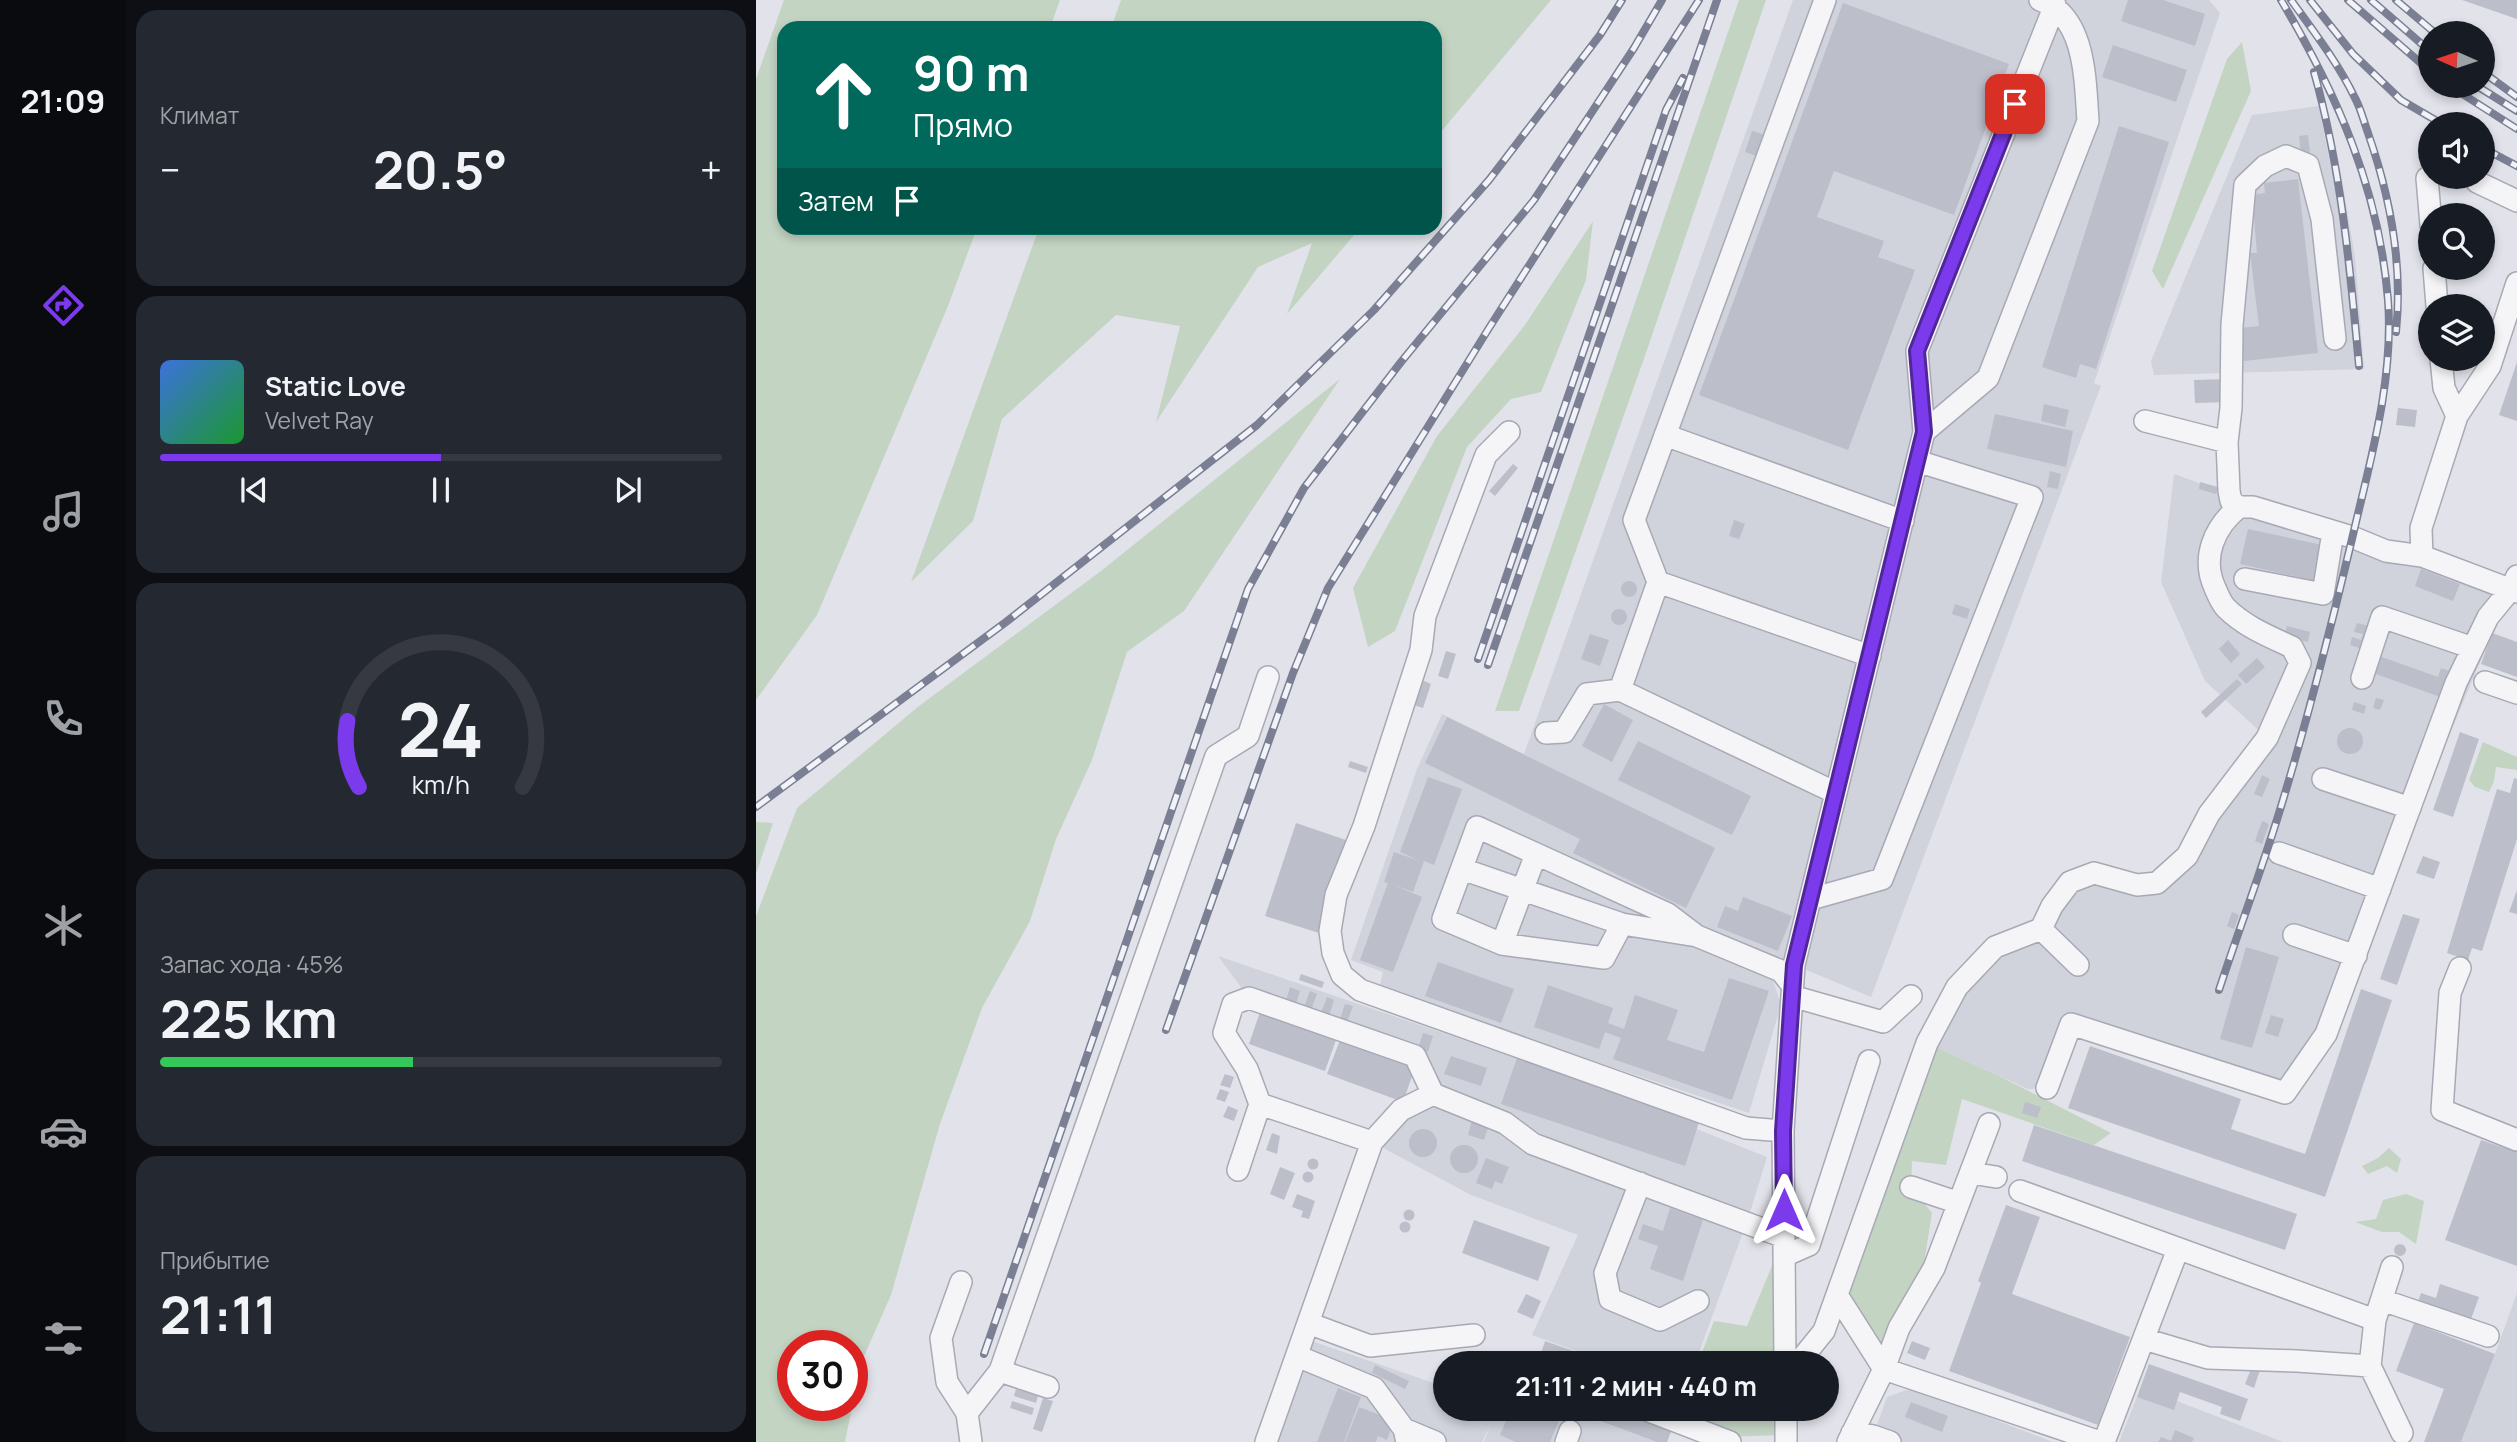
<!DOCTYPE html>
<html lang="ru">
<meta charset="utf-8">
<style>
body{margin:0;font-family:Manrope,sans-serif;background:#242831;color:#f1f3f6;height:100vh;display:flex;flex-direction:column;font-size:26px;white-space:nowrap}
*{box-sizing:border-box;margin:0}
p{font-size:23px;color:#9ea1a6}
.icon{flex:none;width:38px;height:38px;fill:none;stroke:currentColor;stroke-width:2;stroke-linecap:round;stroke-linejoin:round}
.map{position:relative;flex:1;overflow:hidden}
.panel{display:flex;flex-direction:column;gap:10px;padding:10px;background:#0d0f14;width:630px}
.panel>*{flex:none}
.top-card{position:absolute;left:21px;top:21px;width:665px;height:214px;border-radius:21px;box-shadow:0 4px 10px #0003;background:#00695c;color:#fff;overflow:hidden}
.needle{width:46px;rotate:273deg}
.tools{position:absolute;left:1662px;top:21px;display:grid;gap:14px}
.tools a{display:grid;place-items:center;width:77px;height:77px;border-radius:50%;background:#171b24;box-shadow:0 4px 10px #0003;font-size:35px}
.speed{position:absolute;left:21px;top:1330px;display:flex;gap:14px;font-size:35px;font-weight:700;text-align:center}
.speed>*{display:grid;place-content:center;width:91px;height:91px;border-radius:50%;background:#171b24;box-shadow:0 4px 10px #0003;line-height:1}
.speed .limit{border:10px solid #d22;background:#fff;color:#111}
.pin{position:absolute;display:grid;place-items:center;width:60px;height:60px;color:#fff;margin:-30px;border-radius:14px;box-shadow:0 4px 10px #0006}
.me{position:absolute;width:77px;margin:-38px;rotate:0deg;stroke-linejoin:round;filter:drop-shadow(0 0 5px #0008)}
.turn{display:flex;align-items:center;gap:24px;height:147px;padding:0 21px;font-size:32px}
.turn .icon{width:91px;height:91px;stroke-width:2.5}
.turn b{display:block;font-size:49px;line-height:60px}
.then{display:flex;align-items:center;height:66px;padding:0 21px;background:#0003;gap:14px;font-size:26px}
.big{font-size:52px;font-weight:700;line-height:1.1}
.panel .tile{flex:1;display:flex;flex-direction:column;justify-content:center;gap:10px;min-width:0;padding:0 24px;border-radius:21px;background:#242831}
.panel .dial{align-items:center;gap:0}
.dial svg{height:182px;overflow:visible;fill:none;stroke:#363941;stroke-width:7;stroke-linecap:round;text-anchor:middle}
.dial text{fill:#f1f3f6;stroke:none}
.song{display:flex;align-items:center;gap:21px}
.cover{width:84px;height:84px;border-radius:10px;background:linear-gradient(135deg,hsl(220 70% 55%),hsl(130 70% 35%))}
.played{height:7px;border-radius:4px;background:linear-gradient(90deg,#7c3aed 50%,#363941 50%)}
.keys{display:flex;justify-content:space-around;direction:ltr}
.heat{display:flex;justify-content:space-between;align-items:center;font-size:38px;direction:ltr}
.charge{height:10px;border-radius:5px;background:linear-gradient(90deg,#34c759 45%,#363941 0)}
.trip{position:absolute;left:677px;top:1351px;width:406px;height:70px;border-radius:35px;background:#171b24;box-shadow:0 4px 10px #0003;font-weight:700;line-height:70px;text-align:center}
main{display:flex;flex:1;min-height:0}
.dock{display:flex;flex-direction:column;width:126px;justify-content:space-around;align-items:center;background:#090b0e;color:#9ea1a6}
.dock .icon{width:49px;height:49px}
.dock .active{color:#7c3aed}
.dock b{font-size:32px;color:#f1f3f6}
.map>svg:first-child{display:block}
.built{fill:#d0d2dc}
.green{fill:#c3d4c3;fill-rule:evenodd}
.building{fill:#bcbeca}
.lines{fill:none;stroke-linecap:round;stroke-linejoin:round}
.minor-casing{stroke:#a7a9b4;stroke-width:24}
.minor{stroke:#f5f5f8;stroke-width:21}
.rail-casing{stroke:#7b7f94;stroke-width:8}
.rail{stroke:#f1f3f8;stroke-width:5;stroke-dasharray:16;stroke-linecap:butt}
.route-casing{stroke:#51269a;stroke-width:18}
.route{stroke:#7c3aed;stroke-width:12}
</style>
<main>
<nav class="dock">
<b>21:09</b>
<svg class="icon active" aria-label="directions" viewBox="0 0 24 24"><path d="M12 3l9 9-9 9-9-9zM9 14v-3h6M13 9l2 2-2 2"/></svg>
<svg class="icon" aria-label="music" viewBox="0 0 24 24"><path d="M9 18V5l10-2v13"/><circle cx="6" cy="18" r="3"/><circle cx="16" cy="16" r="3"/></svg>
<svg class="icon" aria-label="phone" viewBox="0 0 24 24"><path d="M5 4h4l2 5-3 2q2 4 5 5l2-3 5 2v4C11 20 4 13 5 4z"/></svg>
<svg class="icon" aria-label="climate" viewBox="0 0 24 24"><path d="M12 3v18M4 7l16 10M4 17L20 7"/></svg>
<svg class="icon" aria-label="car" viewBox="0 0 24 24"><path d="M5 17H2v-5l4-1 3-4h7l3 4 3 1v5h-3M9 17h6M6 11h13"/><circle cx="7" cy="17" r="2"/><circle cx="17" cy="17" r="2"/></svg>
<svg class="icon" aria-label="filters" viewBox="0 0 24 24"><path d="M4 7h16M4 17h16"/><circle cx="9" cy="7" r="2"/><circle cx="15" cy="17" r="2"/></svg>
</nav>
<section class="panel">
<div class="tile"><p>Климат</p>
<div class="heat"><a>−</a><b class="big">20.5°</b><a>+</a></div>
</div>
<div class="tile">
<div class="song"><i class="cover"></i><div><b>Static Love</b><p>Velvet Ray</p></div></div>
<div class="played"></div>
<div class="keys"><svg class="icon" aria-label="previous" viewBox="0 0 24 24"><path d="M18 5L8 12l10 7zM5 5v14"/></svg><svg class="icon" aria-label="pause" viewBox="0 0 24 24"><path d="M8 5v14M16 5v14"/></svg><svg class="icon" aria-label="next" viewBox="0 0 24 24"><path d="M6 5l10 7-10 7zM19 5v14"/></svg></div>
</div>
<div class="tile dial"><svg viewBox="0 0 100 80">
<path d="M14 69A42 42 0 1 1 86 69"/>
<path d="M14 69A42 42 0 0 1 9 40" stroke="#7c3aed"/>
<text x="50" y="56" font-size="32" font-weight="700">24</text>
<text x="50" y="72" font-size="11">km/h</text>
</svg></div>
<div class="tile"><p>Запас хода · 45%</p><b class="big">225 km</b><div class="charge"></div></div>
<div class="tile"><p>Прибытие</p><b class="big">21:11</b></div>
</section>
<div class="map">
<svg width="1761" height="1442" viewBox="0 0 1761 1442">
<rect width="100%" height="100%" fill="#e2e3ea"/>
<path class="built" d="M1037,0H1453L1464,13L1338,383L1345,386L1115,997L979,940L971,959L1016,977L1025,1005L993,1113L623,989L627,972L595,960L661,769L686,714L768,754Z
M1563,106L1575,168H1584L1599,257L1608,369L1398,375L1395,361L1496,115Z
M1418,474L1596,537L1755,589L1600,956L1529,1093L1315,1024L1291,1088L1272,1089L1171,1043L1239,947L1285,929L1314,882L1381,885L1410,874L1511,738L1449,681L1405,582Z
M462,956L772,1062L1011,1157L991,1222L939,1363H854L776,1335L822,1235L715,1195L616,1142L677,1094L662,1049L493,998Z
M1761,1293V1442H1705L1739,1354Z
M547,1338L689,1387L690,1409H809L901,1442H728L734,1426L726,1442H510Z
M1156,1388L1297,1442H1115L1131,1397Z
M1381,1397L1421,1401L1527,1442H1363Z"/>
<path class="green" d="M28,0H304L294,28H28V228H221L192,306L61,615L0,700V79Z
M365,0H795L679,139V28H355Z
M983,0H1010L891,350L763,711H739Z
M1486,42L1495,91L1407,289L1396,271L1471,59Z
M837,221L830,280L785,392L755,399L711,447L639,631L612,647L597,588L681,436L769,325Z
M283,228H604L531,314L556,243L502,267L400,422L424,326L360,315L246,419L217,521L155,582Z
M584,379L428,611L371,652L336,760L300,839L274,921L226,1008L184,1124L135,1295L105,1363L89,1442H0V916L41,808L163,706L345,571ZM37,1346H96V1405H37Z
M1727,742L1761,757V770L1740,767L1738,781L1733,792L1719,787L1713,780Z
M0,822L17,823L0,874Z
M1171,1043L1243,1076L1355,1133L1338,1145L1206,1099L1190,1165L1156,1161L1155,1187L1176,1213L1163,1294L1128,1369L1081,1295Z
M1633,1148L1645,1159L1641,1173L1631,1166L1612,1174L1606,1166L1622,1158Z
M1650,1194L1668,1201L1660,1244L1643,1232H1626L1599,1222L1620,1219L1627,1200Z
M1028,1237L1029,1363H942L958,1321L991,1326Z
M924,1409H1030V1435L963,1437L919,1421Z"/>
<path class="building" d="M1372,0H1407L1449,14L1439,46L1365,21Z
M1706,0H1761V19Z
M1087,3L1253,64L1198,215L1078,171L1061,217L1128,241L1122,257L1159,270L1092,450L943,395Z
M1357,45L1431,70L1420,102L1346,77Z
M1363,126L1413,142L1340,369L1324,364L1320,378L1286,367Z
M996,131L1010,135L1003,157L989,152Z
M1552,135L1554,153L1545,154L1543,136Z
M1542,179L1562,353L1488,361L1484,328L1503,326L1494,253H1501L1496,195L1509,193L1508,183Z
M1761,362V421L1743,415Z
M1472,379V402L1439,403L1438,380Z
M1288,404L1313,410L1309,427L1285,421Z
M1642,408L1661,410L1659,427L1640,425Z
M1239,414L1317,431L1310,467L1231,449Z
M757,464L762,468L739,496L733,491Z
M1294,471L1305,474L1302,489L1291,487Z
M1444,482L1462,487L1460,494L1443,489Z
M978,520L989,524L983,539L973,536Z
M1492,529L1571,546L1564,582L1484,564Z
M1665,569L1704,584L1697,601L1659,586Z
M865 589a8 8 0 1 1 16 0a8 8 0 1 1-16 0Z
M1199,604L1214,609L1211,619L1196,614Z
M855 617a8 8 0 1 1 16 0a8 8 0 1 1-16 0Z
M1601,623L1613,626L1606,649L1594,645L1596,637L1605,640L1607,634L1598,632Z
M1531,626L1554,632L1552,642L1528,636Z
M1736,633L1761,642V677L1725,664Z
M834,634L853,640L844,666L825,659Z
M1472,640L1484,654L1475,663L1463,649Z
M690,651L700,654L692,679L682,676Z
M1623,656L1682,677L1685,668L1699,673L1690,699L1617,673Z
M1501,658L1509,667L1490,684L1482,675Z
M1481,679L1486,684L1450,718L1445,712Z
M666,680L675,684L667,708L658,705Z
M1620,698L1628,700L1624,710L1617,708Z
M1598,702L1610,706L1608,714L1596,710Z
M848,704L877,720L856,762L826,746Z
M691,717L959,848L930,908L817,853L824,839L669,763Z
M1581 741a13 13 0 1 1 26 0a13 13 0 1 1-26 0Z
M1704,732L1723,739L1697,817L1677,810Z
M882,741L995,796L976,835L862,780Z
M594,761L612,767L610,773L592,767Z
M1506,775L1514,779L1506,797L1498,794Z
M672,777L706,789L678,865L668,861L657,892L635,884L666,897L637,972L604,960L632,883L628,882L638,852L664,861L644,852Z
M1758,778L1761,779V839L1726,951L1716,948L1712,960L1691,953L1741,789L1754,793Z
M1506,821L1513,824L1506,844L1499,841Z
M540,823L593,841L563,933L509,916Z
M1667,856L1684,862L1678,879L1660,873Z
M1761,890V914L1753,912Z
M987,897L1036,916L1022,951L961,927L969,906L982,911Z
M1476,912L1483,915L1478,929L1471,926Z
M1647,914L1664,919L1641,985L1624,979Z
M1490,947L1523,957L1496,1048L1464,1039Z
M682,962L758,989L745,1023L669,996Z
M545,974L568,982L566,988L543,980Z
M973,978L1013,991L976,1100L857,1059L865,1038L849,1032L843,1049L778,1027L792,985L857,1008L852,1023L868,1029L879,995L922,1010L911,1040L948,1052Z
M534,987L544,991L539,1007L529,1004Z
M1605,989L1636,1000L1569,1197L1312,1108L1334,1046L1485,1099L1475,1129L1549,1154Z
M554,991L561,994L555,1010L548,1007Z
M571,997L578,1000L573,1016L565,1013Z
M589,1004L597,1006L591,1022L584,1020Z
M505,1009L581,1037L569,1071L493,1044Z
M1515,1015L1528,1019L1522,1037L1509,1033Z
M667,1033L677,1036L672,1052L662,1049Z
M584,1040L659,1068L647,1102L571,1074Z
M695,1056L731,1068L725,1086L688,1074Z
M761,1058L944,1119L929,1166L745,1104Z
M469,1074L478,1077L474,1088L464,1085Z
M464,1089L473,1092L469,1102L460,1099Z
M1269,1102L1285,1107L1281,1118L1266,1113Z
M472,1106L482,1110L478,1121L467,1117Z
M716,1120L733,1125L728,1140L712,1135Z
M1278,1125L1541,1214L1529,1250L1266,1161Z
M653 1143a14 14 0 1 1 28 0a14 14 0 1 1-28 0Z
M516,1133L524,1136L521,1154L510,1150Z
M1725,1140L1761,1152V1266L1689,1240Z
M694 1159a14 14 0 1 1 28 0a14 14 0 1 1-28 0Z
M730,1158L753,1167L746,1184L739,1181L736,1189L720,1183Z
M551.5 1164a5.5 5.5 0 1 1 11 0a5.5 5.5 0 1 1-11 0Z
M524,1167L539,1173L528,1200L514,1194Z
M546.5 1177a5.5 5.5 0 1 1 11 0a5.5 5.5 0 1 1-11 0Z
M541,1194L559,1201L553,1219L545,1217L547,1211L536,1207Z
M1250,1205L1284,1217L1256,1294L1374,1337L1342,1425L1193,1371L1225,1283L1222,1281Z
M914,1208L947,1220L927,1281L894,1269L902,1246L882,1239L887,1224L907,1231Z
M647.5 1215a5.5 5.5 0 1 1 11 0a5.5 5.5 0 1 1-11 0Z
M718,1220L794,1247L782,1281L706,1253Z
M643.5 1227a5.5 5.5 0 1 1 11 0a5.5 5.5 0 1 1-11 0Z
M1638 1250a6 6 0 1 1 12 0a6 6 0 1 1-12 0Z
M1684,1284L1723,1297L1714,1322L1661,1305L1665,1293L1680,1298Z
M770,1294L785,1301L777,1319L761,1312Z
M1658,1323L1739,1354L1705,1442H1668L1688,1389L1640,1371Z
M789,1341L852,1363H792L783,1360Z
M1156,1341L1174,1348L1169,1360L1151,1353Z
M1393,1364L1492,1399L1484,1421L1464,1414L1466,1407L1424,1392L1418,1410L1381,1397Z
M1497,1364L1505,1367L1498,1388L1489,1384Z
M619,1365L653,1381L649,1389L616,1373Z
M582,1388L605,1397L588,1442H561Z
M260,1389L282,1396L280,1403L258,1396Z
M287,1398L297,1401L286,1432L277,1429Z
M256,1401L278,1408L276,1415L254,1408Z
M1155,1402L1192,1416L1186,1432L1149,1417Z
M603,1407L629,1417L628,1420L637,1423L631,1440L622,1436L620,1442H589Z
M755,1409H808L794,1442H760L744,1435Z
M823,1409H859L916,1429L911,1442H901L822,1413Z
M1419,1430L1438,1438L1436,1442H1402L1405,1437L1415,1441Z"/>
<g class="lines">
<g class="minor-casing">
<path id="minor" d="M1069,0L878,520L902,582L864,690L1080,793
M1671,178L1675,225
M1721,182L1761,201
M1678,268L1681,306
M1579,339L1566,219L1552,165L1530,156L1509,166L1489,185L1476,325L1475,408L1471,442L1473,491L1475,501L1483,507H1497L1596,537L1630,551L1666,556L1761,592
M1685,359L1688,388L1701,416
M1389,421L1471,442
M753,432L730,455L669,616L665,650L608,826L580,895L574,931L577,953L586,975L604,990L990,1128L1027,1131
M1168,432L1232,378L1332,121C1329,80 1330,16 1284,0
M909,435L1147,521
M1666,556L1665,528L1701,416L1734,366L1761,283
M1489,579L1567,594L1577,532
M902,582L1114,656
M1606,678L1626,617L1717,648
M1729,682L1761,693
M790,733L808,732L831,694L864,690
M1567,779L1654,808
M1523,853L1624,889
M706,869L866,924L941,936L1025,971L1036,985
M1055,899L1126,879L1276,497L1161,461
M866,924L848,958L746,944L687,919L721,827L912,914L941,936
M1285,929L1322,965
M1538,935L1600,956
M746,944L780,854
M1704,968L1694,993L1686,1110L1761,1140
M1036,996L1127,1022L1155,996
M1291,1088L1315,1024L1529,1093L1570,1034L1700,683L1732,617L1755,589L1761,576
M504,1104L616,1142
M482,1170L504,1104L491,1069L468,1033L477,1004L493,998L659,1056L677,1094
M1215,1173L1240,1177
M884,1183L849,1273L854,1299L904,1320L942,1301
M1155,1187L1203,1203
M1264,1191L1619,1320
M1028,1256L1053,1245L1113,1061
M1636,1267L1619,1320L1614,1366L1646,1433
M205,1282L185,1338L191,1382L211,1413L215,1442
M1081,1295L1128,1369L1344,1442
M1626,1300L1732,1336
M552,1323L614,1346L718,1335
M1388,1339L1452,1358L1541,1361L1614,1366
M541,1356L618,1388L648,1429L651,1442
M1029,1363L1027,1131L1038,965L1168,432L1161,351L1299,5
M1042,1363L1068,1331L1171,1043L1201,987L1239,947L1285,929L1296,906L1314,882L1338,873L1381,885L1401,883L1431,856L1453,814L1511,738L1544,663L1536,647C1512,636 1488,626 1470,608C1465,603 1462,595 1459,588C1445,558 1458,527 1483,507
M244,1371L292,1387
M888,1409L974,1442
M1030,1409V1442
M211,1413L244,1371L460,756L492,736L512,677
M648,1429L679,1442
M1096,1433L1117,1436L1134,1442
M510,1442L616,1142L645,1110L677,1094L749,1123L777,1144L1028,1237
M810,1442L814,1431
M1092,1442L1128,1369L1143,1328L1178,1268L1233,1124
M1348,1442L1422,1249"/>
</g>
<use href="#minor" class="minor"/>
<g class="rail-casing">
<path id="rail" d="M1535,0C1558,32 1582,63 1599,98C1605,109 1608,122 1612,133C1634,196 1647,265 1640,332
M1554,0L1597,54L1645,100L1686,124
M1592,0L1675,72
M1615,0L1675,52
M1640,0L1679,33
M1558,72C1585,168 1594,267 1603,366
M1727,72L1761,97
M1694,86L1761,129
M1721,86L1761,111
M1727,148L1761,166
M722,659L910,110L927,78
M732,665L961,0
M0,807L250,622L501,425L618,310L733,180L844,35L866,0
M1463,990C1484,926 1508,864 1527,800C1553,714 1575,627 1596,539C1614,461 1638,381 1632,300C1623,189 1581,94 1525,0
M410,1030L537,673L572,588L733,328L943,0
M228,1354L492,589L548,488L645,362L778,200L878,48L906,0"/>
</g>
<use href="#rail" class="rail"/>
</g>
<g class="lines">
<g class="route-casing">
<path id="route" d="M1028,1210L1027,1131L1038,965L1168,432L1161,351L1259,104"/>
</g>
<use href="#route" class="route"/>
</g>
</svg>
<div class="tools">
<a><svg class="needle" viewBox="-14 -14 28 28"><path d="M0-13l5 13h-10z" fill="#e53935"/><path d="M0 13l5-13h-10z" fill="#9ea1a6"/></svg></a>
<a><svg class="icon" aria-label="sound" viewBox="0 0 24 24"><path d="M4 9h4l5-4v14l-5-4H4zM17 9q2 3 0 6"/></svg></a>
<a><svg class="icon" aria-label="search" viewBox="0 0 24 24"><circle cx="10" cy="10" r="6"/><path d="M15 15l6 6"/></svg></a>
<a><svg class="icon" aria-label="layers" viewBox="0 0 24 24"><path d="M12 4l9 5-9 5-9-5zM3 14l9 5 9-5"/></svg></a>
</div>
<div class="speed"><div class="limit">30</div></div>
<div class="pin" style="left:1259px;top:104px;background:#d93025"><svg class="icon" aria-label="arrive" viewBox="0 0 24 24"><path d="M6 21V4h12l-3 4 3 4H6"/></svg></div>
<svg class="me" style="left:1028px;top:1210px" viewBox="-20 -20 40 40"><path d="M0-17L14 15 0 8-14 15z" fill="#7c3aed" stroke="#fff" stroke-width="4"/></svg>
<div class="trip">21:11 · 2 мин · 440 m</div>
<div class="top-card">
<div class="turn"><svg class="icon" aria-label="ahead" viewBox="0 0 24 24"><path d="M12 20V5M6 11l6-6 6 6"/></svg><div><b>90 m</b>Прямо</div></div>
<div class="then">Затем<svg class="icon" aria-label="arrive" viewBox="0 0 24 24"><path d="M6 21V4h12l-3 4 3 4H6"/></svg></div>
</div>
</div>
</main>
